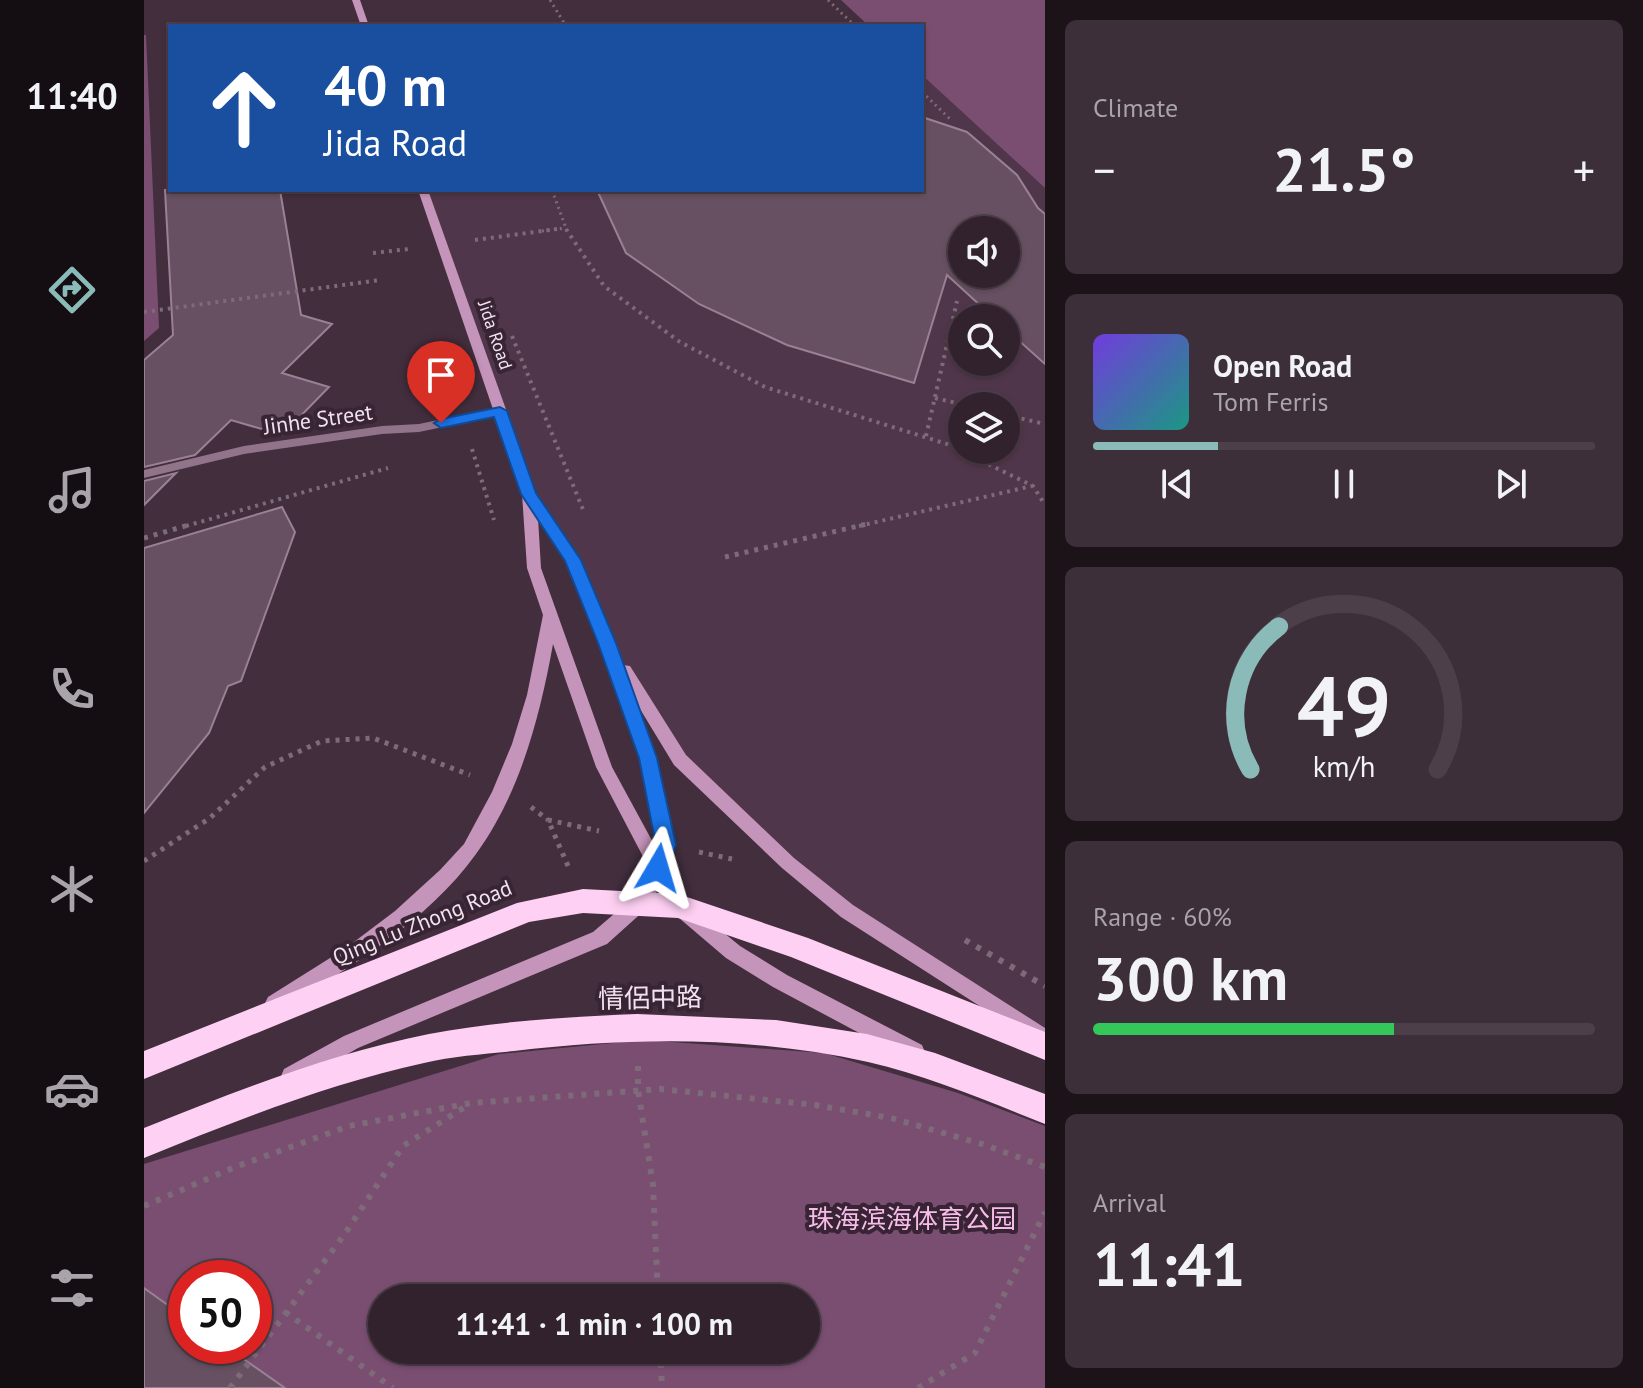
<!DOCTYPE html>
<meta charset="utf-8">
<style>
body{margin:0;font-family:"PT Sans","Noto Sans SC",sans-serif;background:#3d2f3a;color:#f1f3f6;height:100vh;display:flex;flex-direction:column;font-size:30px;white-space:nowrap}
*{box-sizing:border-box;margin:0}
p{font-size:26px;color:#a8a4aa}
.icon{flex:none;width:44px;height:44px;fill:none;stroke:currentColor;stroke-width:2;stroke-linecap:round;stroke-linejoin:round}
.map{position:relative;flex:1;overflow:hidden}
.sheet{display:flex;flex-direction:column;gap:20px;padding:20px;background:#1c1319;width:598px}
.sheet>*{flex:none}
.hud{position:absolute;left:24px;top:24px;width:756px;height:168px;border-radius:0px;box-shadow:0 2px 6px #0004,0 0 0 2px #4d3f4a;background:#1a4fa0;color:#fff;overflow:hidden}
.tools{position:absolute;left:804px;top:216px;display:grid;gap:16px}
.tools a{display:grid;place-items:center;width:72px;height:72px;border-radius:50%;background:#32222e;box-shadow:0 2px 6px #0004,0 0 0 2px #4d3f4a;font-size:40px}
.speed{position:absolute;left:24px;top:1260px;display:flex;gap:16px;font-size:40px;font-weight:700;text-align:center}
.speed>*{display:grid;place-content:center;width:104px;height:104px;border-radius:50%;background:#32222e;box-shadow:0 2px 6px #0004,0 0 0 2px #4d3f4a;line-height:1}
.speed .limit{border:12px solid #d22;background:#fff;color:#111}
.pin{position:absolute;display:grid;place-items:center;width:68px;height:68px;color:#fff;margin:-82px -34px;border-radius:50% 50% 50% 0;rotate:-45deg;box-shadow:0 0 8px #0007}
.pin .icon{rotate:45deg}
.me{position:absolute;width:88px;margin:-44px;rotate:7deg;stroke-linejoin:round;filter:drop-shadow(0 0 6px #0008)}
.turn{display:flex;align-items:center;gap:28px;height:168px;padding:0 24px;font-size:36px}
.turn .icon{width:104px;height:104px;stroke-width:2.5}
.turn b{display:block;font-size:56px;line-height:68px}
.big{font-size:60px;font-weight:700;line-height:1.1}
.sheet .card{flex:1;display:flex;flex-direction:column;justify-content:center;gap:12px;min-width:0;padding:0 28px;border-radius:12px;background:#3d2f3a}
.sheet .dial{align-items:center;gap:0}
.dial svg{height:208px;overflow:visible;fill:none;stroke:#4d3f4a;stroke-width:7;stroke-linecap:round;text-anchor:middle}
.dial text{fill:#f1f3f6;stroke:none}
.song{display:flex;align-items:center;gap:24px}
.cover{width:96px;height:96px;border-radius:12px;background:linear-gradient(135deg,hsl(260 70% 55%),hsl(170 70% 35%))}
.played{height:8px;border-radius:4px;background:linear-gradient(90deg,#8bbbb9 25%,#4d3f4a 25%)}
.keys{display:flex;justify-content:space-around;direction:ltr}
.heat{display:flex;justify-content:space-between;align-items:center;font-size:44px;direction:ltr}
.charge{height:12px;border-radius:6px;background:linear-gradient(90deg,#34c759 60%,#4d3f4a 0)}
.trip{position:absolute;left:224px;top:1284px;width:452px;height:80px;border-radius:40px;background:#32222e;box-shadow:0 2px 6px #0004,0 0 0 2px #4d3f4a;font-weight:700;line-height:80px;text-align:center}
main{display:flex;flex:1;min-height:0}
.tabs{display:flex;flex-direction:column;width:144px;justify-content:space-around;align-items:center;background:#140e12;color:#a8a4aa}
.tabs .icon{width:56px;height:56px}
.tabs .on{color:#8bbbb9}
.tabs b{font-size:36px;color:#f1f3f6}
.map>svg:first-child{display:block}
.built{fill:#50364a;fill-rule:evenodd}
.green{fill:#7a4e71;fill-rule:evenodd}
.building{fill:#665061;stroke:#9a8194;stroke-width:2;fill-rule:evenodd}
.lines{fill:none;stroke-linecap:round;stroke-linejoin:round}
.path-far3{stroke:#7e6b79;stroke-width:3;stroke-dasharray:2 4;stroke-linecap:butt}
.path-far2{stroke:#7e6b79;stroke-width:4;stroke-dasharray:3 5;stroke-linecap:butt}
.path-far1{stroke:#7e6b79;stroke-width:5;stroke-dasharray:4 6;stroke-linecap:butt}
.path{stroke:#7e6b79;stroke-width:6;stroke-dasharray:5 8;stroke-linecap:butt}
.street{fill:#91738a;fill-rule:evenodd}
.secondary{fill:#c594ba;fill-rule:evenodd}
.highway{fill:#fed0f3;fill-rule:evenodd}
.route{fill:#1a73e8;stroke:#114b97;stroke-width:2}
.labels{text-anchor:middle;stroke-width:8;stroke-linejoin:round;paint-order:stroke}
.far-street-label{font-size:18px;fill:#f1e3ed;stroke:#382434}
.street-label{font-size:22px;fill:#f1e3ed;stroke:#382434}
.near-street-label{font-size:26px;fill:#f1e3ed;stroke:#382434}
.near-park-label{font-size:26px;fill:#f7bde9;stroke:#382434}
</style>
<main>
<nav class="tabs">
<b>11:40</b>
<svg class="icon on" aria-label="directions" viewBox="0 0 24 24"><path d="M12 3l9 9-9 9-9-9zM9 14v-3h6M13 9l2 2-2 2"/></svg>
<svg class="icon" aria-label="music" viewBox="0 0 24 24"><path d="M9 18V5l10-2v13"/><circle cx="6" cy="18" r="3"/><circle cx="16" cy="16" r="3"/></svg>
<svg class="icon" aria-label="phone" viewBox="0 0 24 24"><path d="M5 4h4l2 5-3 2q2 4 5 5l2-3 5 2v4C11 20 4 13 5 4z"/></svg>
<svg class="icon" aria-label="climate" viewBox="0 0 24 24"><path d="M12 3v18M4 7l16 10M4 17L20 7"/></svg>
<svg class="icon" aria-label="car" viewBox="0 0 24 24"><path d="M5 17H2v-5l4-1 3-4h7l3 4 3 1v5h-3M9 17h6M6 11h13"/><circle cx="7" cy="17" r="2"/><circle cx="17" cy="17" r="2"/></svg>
<svg class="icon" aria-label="filters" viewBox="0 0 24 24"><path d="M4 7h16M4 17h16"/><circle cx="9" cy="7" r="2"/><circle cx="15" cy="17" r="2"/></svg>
</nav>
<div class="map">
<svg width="901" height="1388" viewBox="0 0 901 1388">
<rect width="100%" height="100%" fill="#432e3e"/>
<path class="built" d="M778,75L901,188V1038L704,911L537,760L464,643L385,494L279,190H778ZM818,230H862V274H818ZM818,318H862V362H818ZM818,406H862V450H818Z"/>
<path class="green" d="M697,0H901V188L778,75V26H725Z
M0,35H2L15,328L0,341Z
M500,1040L680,1053L814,1093L901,1126V1388H0V1164L355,1054ZM42,1278H110V1346H42ZM238,1298H662V1350H238Z"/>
<path class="building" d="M778,117L823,132L873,175L894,208L901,214V364L862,329V318H850L803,275L770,383L643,345L555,304L482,253L453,190H778ZM818,230H862V274H818Z
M21,190H136L157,315L188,324L138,373L185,387L138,435L87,420L51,455L0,467V360L29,335Z
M32,473L0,505V481Z
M138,507L151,532L97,681L84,686L65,733L0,813V548Z
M0,1288L42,1318V1346H81L141,1388H0Z"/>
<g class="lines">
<path class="path-far3" d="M406,0L422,26
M684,0L711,26
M778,92L806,119
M408,190L423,231
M398,231L421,228"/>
<path class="path-far2" d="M422,229L460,286L536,342L621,387L803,444L889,486L901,505
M331,240L413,229
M229,253L265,249
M0,312L236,280
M368,336L440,512
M791,398L825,406
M862,415L901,424
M782,436L813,301
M328,449L350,520
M42,526L244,468
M715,526L888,486"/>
<path class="path-far1" d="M0,538L48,524
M581,557L723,524
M387,807L404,820
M555,852L588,859
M0,861L66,818L121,767L178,741L229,738L326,775
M424,866L404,820L455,831"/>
<path class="path" d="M821,940L901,986
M494,1066V1090L509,1185L514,1298
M0,1206L91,1167L205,1126L327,1103L516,1089L671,1105L747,1118L838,1144L901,1167
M141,1312L249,1388
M516,1350L518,1388
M86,1388L200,1235L259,1146L324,1105
M774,1388L831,1353L901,1212"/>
<path class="street" d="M356,407L361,408V414L275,432L238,434L100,454L0,478V470L100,446L238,426L275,424Z"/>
<path class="secondary" d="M208,0H216L225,26H217Z
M274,190H284L392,494L436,560L479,665L486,666L542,755L650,858L709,905L901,1028V1048L697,917L638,868L530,765L493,704L512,758L531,845L523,868L540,900L596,946L643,975L778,1045L781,1052L778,1059L771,1061L764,1059L629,987L582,958L528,912L515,888L503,908L463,944L214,1048L154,1083L147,1085L140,1083L137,1076L140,1069L200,1036L449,932L491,896L505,868L452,767L409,644C396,716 376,794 332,854C284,921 206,967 138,1009L131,1012L124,1009L121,1003L124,997L202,948L251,911L296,870L320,844L348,792L368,744L383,695L399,615L383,568L378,494ZM394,518L422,561L455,643L496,758L512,848L468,767L397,568Z"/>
<path class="highway" d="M439,889L534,894L664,938L901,1032V1060L647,957L534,918L439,913L385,922L0,1079V1051L373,903Z
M493,1014L632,1020L723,1034L791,1053L901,1094V1124C843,1101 785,1076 724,1062C608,1036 487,1037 370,1051C340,1054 309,1056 280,1063C184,1084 91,1121 0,1158V1128C92,1091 188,1053 285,1034C353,1021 424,1017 493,1014Z"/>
</g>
<path class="route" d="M356,407L363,411L392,493L437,560L472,643L513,758L532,845L521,874L514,877L507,874L504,868L512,845L495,758L454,643L421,561L377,494L350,417L297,428L290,423L297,419Z"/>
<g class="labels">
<g class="far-street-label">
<text transform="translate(351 335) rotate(71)" y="6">Jida Road</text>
</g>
<g class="street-label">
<text transform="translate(174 419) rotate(-8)" y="8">Jinhe Street</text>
<text transform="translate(278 922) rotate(-22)" y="8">Qing Lu Zhong Road</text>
</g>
<g class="near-street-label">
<text transform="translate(506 998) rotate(-1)" y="9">情侶中路</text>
</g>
<g class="near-park-label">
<text x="768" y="1228">珠海滨海体育公园</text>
</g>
</g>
</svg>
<div class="tools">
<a><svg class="icon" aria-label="sound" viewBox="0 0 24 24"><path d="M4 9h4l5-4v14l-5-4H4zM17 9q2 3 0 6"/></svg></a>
<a><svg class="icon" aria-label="search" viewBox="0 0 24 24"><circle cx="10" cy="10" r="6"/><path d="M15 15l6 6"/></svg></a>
<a><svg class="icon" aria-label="layers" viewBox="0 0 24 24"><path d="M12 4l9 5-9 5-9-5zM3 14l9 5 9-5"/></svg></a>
</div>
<div class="speed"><div class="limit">50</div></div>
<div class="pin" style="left:297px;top:423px;background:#d93025"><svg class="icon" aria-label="arrive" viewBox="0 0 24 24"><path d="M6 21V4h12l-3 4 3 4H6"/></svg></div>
<svg class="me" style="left:514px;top:868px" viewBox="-20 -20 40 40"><path d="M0-17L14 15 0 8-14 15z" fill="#1a73e8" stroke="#fff" stroke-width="4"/></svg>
<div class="trip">11:41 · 1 min · 100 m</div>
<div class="hud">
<div class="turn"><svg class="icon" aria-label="ahead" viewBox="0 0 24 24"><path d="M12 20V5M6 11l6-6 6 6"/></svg><div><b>40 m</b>Jida Road</div></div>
</div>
</div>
<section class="sheet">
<div class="card"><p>Climate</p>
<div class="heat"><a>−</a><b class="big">21.5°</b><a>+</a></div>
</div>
<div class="card">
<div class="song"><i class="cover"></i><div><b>Open Road</b><p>Tom Ferris</p></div></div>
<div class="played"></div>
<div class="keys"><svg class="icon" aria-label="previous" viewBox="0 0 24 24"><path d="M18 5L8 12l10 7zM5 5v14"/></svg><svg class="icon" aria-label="pause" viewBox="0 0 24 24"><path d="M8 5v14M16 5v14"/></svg><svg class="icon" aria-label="next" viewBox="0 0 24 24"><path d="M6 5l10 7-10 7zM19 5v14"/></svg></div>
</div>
<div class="card dial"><svg viewBox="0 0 100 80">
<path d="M14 69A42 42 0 1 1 86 69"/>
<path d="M14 69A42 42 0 0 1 25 14" stroke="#8bbbb9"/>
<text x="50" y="56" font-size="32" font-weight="700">49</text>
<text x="50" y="72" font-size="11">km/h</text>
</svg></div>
<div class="card"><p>Range · 60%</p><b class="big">300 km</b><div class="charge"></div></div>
<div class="card"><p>Arrival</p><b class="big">11:41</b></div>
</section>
</main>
